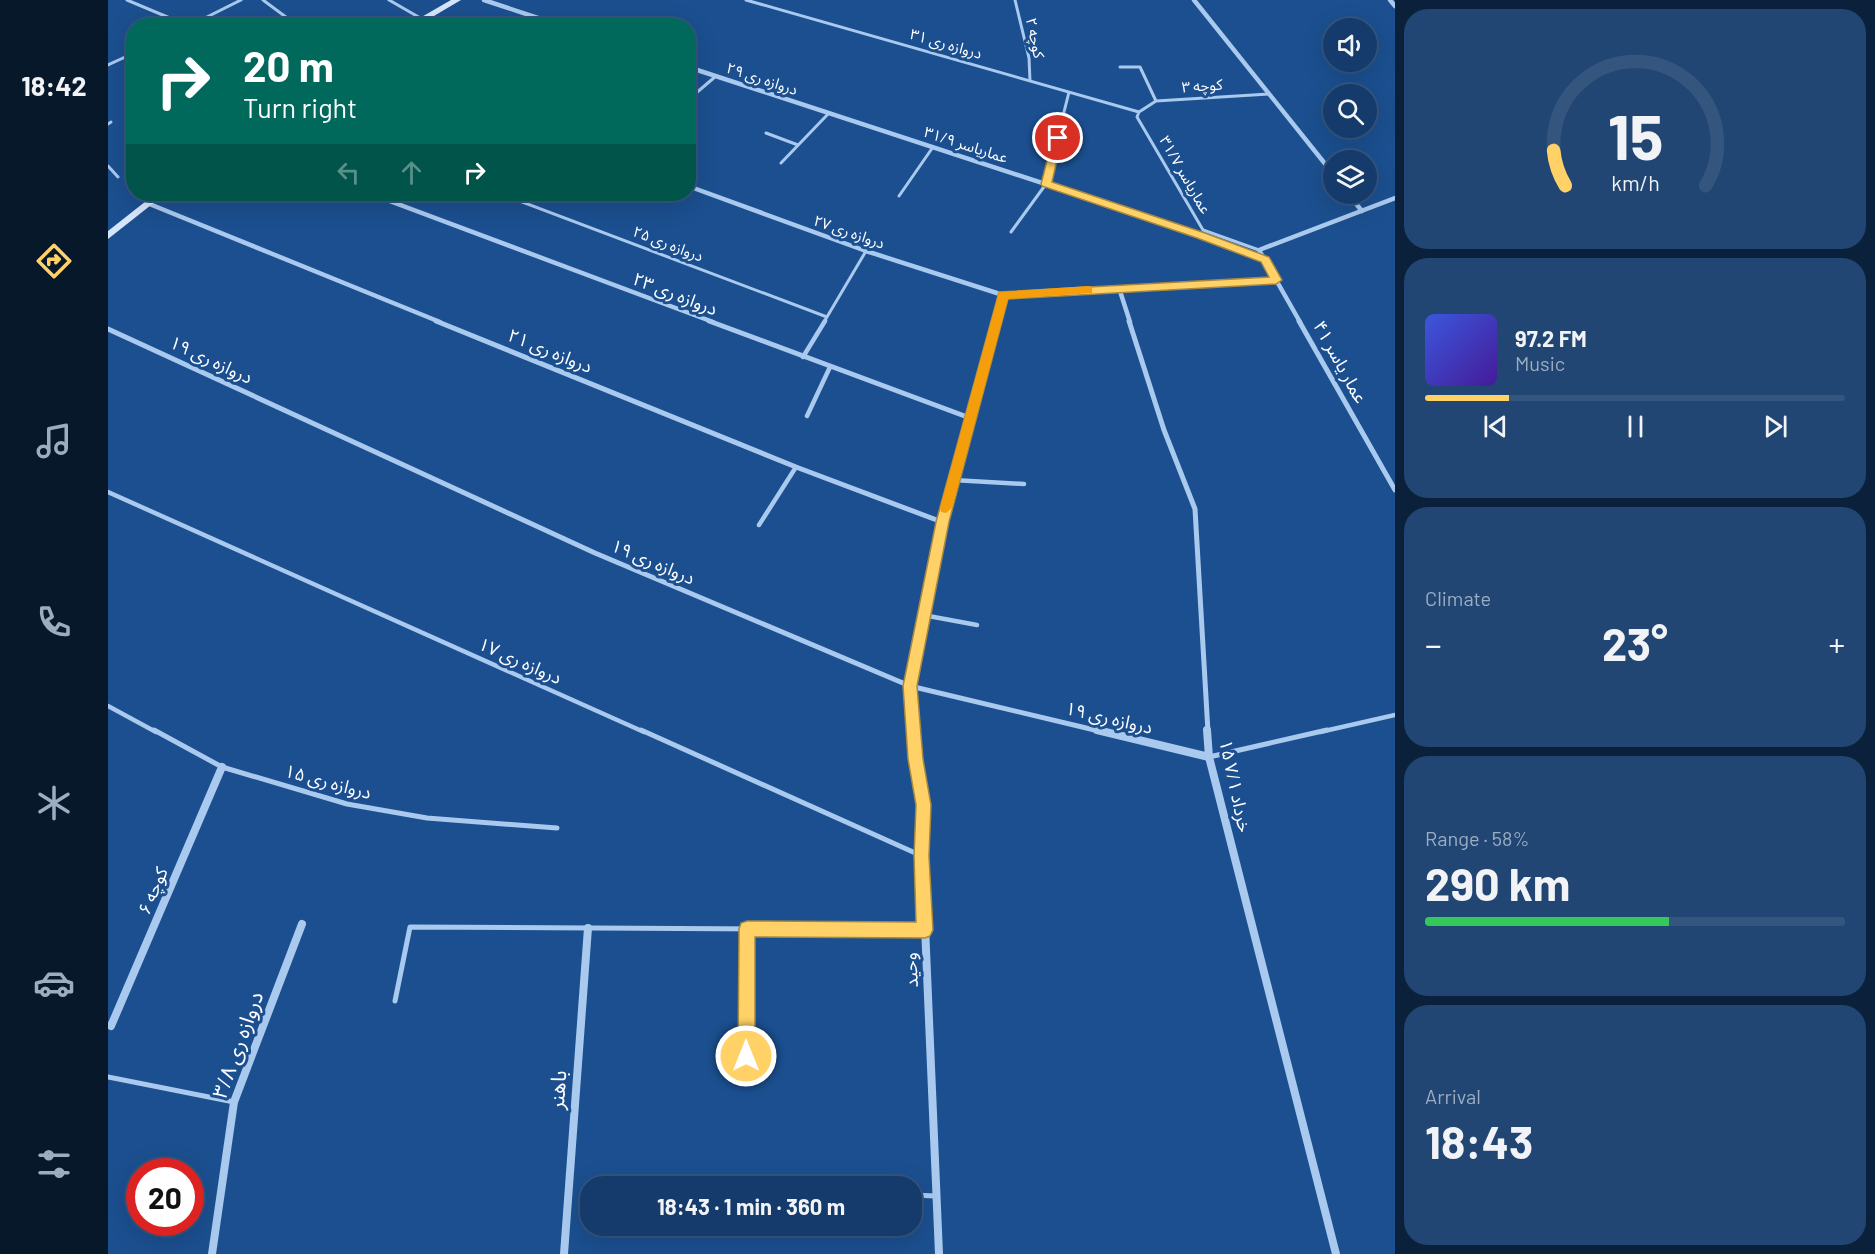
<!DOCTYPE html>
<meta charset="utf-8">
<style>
body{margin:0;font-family:Barlow,"Noto Sans Arabic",sans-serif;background:#214673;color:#f1f3f6;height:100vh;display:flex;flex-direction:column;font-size:22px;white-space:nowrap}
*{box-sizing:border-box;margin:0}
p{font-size:20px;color:#9dadc1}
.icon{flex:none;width:33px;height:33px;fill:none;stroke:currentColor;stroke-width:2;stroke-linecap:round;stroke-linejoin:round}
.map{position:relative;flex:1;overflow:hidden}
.details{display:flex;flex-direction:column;gap:9px;padding:9px;background:#0b203b;width:480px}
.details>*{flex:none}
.top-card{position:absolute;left:18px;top:18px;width:570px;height:183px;border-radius:24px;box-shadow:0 6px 24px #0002,0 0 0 2px #33557e;background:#00695c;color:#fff;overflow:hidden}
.controls{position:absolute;left:1215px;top:18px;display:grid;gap:12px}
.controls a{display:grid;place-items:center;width:54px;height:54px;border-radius:50%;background:#143b6b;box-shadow:0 6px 24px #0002,0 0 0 2px #33557e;font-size:30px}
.speed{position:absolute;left:18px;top:1158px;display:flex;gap:12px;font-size:30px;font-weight:700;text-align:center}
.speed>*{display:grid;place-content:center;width:78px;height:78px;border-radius:50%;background:#143b6b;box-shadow:0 6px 24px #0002,0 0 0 2px #33557e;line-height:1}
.speed .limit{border:9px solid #d22;background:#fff;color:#111}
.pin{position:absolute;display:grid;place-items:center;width:51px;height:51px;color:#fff;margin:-26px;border:3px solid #fff;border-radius:50%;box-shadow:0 2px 6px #0007}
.me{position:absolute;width:66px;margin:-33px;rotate:0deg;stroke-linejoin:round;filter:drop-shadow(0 0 4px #0008)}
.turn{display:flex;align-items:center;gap:21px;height:126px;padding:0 18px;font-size:27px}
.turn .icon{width:78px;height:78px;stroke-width:2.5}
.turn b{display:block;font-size:42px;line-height:51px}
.lanes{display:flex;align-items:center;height:57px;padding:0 18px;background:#0003;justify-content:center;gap:30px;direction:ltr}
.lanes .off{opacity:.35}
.big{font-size:45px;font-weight:700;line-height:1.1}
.details .card{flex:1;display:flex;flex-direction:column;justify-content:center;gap:9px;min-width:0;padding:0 21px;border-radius:24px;background:#214673}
.details .dial{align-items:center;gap:0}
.dial svg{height:156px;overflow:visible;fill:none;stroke:#33557e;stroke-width:7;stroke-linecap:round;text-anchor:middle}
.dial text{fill:#f1f3f6;stroke:none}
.song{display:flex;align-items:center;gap:18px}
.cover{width:72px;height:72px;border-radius:9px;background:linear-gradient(135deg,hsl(230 70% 55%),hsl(260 70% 35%))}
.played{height:6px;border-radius:3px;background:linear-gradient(90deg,#ffd166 20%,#33557e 20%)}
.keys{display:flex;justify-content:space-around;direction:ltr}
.heat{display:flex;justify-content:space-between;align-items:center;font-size:33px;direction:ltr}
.charge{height:9px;border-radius:4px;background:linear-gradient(90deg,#34c759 58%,#33557e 0)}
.trip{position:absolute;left:472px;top:1176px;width:342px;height:60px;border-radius:24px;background:#143b6b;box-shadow:0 6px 24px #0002,0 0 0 2px #33557e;font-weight:700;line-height:60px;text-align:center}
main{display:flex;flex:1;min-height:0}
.menu{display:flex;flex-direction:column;width:108px;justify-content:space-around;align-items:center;background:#08182b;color:#9dadc1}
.menu .icon{width:42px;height:42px}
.menu .current{color:#ffd166}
.menu b{font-size:27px;color:#f1f3f6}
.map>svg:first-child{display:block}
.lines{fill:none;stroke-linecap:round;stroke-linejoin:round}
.lane-far2{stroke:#a9c9ee;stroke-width:3}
.lane-far1{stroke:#a9c9ee;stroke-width:4.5}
.lane{stroke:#a9c9ee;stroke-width:5}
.street-far2{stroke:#a9c9ee;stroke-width:4.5}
.street-far1{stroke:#a9c9ee;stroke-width:5}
.street{stroke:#a9c9ee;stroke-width:8}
.secondary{fill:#d6e6fa;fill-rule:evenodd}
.route{fill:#ffd166;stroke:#a68842;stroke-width:1.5}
.slow{fill:#f59e0b}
.labels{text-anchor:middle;stroke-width:6;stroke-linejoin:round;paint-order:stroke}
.far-street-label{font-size:15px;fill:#fff;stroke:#1b4f8f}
.street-label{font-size:18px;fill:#fff;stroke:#1b4f8f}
.near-street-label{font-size:21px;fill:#fff;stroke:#1b4f8f}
</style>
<main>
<nav class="menu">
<b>18:42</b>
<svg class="icon current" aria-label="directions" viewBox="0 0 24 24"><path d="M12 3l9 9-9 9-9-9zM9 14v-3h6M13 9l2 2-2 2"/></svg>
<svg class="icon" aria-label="music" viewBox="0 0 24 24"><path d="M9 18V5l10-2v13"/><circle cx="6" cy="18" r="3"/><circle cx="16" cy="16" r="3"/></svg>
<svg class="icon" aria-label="phone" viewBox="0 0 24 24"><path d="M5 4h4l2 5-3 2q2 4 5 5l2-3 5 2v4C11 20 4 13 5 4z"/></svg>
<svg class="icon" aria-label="climate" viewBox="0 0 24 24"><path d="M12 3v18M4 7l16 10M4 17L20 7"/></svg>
<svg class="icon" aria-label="car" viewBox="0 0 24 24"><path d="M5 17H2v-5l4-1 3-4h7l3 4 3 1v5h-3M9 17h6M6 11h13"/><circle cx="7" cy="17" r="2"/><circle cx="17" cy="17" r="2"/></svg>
<svg class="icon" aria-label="filters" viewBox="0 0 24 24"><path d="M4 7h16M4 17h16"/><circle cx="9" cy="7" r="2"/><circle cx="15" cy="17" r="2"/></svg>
</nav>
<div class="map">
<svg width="1287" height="1254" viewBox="0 0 1287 1254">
<rect width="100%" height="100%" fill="#1b4f8f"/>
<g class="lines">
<path class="lane-far2" d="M19,0L81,26
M155,0L190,26
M281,0L314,19
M638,0L1031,112
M907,0L921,58L922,81
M81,26L133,0
M0,65L26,53
M1012,67H1032L1048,101
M580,100L608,76
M1031,112L1029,117L1095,230L1151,250
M1031,112L1048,101L1161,94
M0,124L3,122
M658,133L690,145
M673,163L721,113
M0,166L10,177
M393,194L719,317
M791,196L825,147
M903,232L938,184L961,92
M716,322L758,251"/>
<path class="lane-far1" d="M695,357L717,321
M699,416L722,367
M845,480L916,484
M0,492L536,732
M651,525L688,467
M815,615L869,625
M0,706L48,732
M1212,732L1287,715"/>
<path class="lane" d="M46,730L114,767L239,804L319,818L449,828
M533,730L814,856
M1101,757L1219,730
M287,1001L302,927L817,930
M0,1077L126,1102
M638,1077L639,929
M804,1195L828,1196"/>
<path class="street-far2" d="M376,0L454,26
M1086,0L1226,175
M1282,0L1287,6
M580,67L1093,235L1157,260
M580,186L758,251L895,295L1169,280
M263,194L605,322
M1240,194L1254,211
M39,203L332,322
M1011,288L1022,322
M888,322L895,295
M1192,322L1151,250L1287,198"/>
<path class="street-far1" d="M328,321L688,467L834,522
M601,321L862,418
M1021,321L1056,430L1087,509L1100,732
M1191,321L1287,490
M0,329L487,553L802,686L995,732
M805,732L802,686L834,522L888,321"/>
<path class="street" d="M805,730L807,759L815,805L814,856L831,1254
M989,730L1101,757
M1099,730L1101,757L1228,1254
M3,1026L114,767
M104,1254L126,1102L194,924
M456,1254L480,928"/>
<path class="secondary" d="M343,0H353L309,26H298Z
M47,194H57L0,239V231Z"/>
</g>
<path class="route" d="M950,135L954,138L944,182L1097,233L1161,257L1174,280L1168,284L900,299L841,522L809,686L815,759L823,805L821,856L825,930L822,936L817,938L647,937V1056L644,1062L638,1065L632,1062L630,1056L631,929L633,923L639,921L808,922L806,856L808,805L800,759L795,686L828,522L891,292L1161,277L1153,262L1089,238L934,186L933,184L945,138Z"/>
<path class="slow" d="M980,286L984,287V293L900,299L844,508L838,513L833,512L832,508L891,292Z"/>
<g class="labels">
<g class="far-street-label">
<text transform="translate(927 38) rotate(78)" y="5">کوچه ۲</text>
<text transform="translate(838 44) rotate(16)" y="5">دروازه ری ۳۱</text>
<text transform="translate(654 79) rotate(18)" y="5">دروازه ری ۲۹</text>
<text transform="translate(1094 86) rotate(-4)" y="5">کوچه ۳</text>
<text transform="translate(858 145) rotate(18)" y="5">عماریاسر ۳۱/۹</text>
<text transform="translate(1077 175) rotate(60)" y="5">عماریاسر ۳۱/۷</text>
<text transform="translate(741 232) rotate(19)" y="5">دروازه ری ۲۷</text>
<text transform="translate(560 244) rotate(21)" y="5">دروازه ری ۲۵</text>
</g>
<g class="street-label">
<text transform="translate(567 294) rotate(21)" y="6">دروازه ری ۲۳</text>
<text transform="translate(442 351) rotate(22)" y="6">دروازه ری ۲۱</text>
<text transform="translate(103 360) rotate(25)" y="6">دروازه ری ۱۹</text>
<text transform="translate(1232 362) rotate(61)" y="6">عمار یاسر ۴۱</text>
<text transform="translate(545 562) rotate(23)" y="6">دروازه ری ۱۹</text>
<text transform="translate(412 661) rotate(24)" y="6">دروازه ری ۱۷</text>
<text transform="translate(1001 718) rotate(13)" y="6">دروازه ری ۱۹</text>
<text transform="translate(220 782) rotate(15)" y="6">دروازه ری ۱۵</text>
<text transform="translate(1127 786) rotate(78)" y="6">۱۵ خرداد ۷/۱</text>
<text transform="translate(45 891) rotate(-67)" y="6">کوچه ۶</text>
<text transform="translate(803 970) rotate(-93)" y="6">وحید</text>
</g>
<g class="near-street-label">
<text transform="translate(130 1045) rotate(-70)" y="7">دروازه ری ۳/۸</text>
<text transform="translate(450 1090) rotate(-86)" y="7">باهنر</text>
</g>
</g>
</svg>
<div class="controls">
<a><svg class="icon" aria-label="sound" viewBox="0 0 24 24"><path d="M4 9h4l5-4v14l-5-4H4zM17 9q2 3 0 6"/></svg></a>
<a><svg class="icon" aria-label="search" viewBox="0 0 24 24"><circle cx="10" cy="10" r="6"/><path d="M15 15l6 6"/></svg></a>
<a><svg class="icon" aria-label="layers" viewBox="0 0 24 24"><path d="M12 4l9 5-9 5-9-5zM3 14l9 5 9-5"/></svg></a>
</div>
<div class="speed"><div class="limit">20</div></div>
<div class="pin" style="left:950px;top:138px;background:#d93025"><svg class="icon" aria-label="arrive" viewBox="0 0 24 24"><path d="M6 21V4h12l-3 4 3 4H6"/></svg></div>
<svg class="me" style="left:638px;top:1056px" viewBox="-20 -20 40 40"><circle r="17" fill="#ffd166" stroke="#fff" stroke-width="3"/><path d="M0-11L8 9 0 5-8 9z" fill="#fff"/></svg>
<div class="trip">18:43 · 1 min · 360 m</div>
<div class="top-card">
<div class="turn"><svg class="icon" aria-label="right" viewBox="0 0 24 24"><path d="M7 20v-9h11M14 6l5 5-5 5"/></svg><div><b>20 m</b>Turn right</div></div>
<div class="lanes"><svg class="icon off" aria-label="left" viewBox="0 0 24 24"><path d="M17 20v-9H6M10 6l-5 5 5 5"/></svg><svg class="icon off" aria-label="ahead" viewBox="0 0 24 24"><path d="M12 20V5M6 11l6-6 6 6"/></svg><svg class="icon" aria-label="right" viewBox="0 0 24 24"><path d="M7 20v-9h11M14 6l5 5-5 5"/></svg></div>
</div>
</div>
<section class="details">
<div class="card dial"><svg viewBox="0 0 100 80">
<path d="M14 69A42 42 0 1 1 86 69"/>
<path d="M14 69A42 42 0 0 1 8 51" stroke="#ffd166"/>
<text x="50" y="56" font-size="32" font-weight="700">15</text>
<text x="50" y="72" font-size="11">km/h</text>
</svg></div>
<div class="card">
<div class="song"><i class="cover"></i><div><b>97.2 FM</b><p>Music</p></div></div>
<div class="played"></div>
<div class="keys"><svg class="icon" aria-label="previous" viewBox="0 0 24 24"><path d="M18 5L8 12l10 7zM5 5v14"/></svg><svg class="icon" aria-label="pause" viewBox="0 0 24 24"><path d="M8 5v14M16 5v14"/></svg><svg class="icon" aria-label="next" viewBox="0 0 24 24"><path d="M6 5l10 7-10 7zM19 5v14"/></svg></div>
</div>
<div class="card"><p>Climate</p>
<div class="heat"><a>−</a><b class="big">23°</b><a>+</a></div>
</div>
<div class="card"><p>Range · 58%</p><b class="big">290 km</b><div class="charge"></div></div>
<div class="card"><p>Arrival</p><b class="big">18:43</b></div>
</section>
</main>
